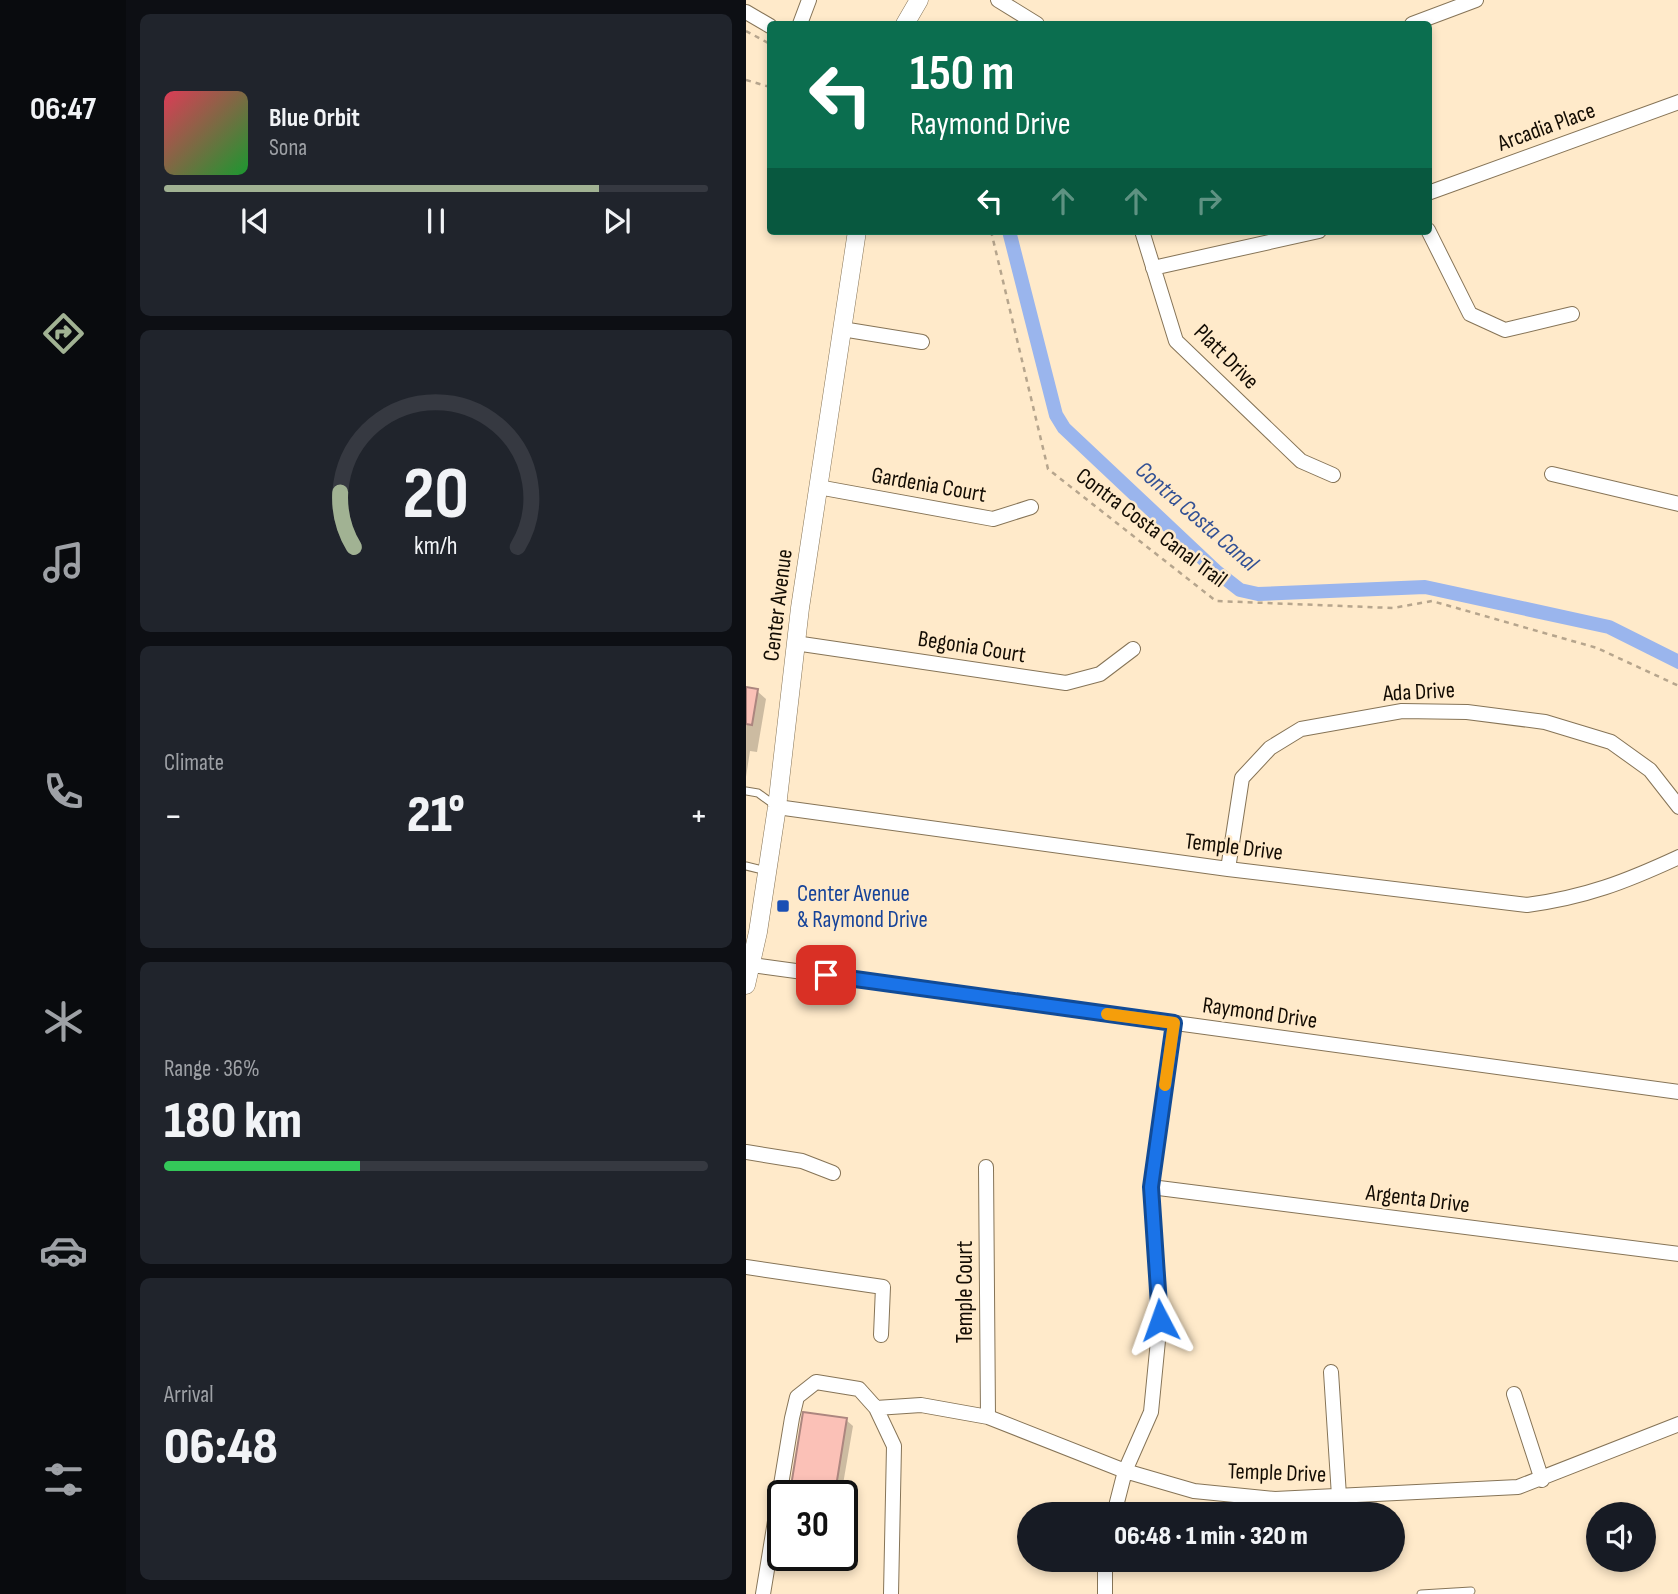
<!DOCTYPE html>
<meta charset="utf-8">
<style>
body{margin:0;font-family:"Sofia Sans Condensed",sans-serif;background:#20242c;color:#f1f3f6;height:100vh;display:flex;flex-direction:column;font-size:26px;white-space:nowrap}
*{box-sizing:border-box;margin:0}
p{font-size:23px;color:#9ea1a6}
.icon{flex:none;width:38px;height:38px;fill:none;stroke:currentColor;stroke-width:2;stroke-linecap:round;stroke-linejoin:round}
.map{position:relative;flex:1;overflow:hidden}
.details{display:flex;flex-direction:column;gap:14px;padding:14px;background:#0d0f14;width:620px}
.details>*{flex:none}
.banner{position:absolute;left:21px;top:21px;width:665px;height:214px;border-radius:7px;box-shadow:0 4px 10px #0003;background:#0b6e4f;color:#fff;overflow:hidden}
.controls{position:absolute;left:840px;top:1502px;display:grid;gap:14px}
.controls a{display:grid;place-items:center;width:70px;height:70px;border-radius:50%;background:#171b24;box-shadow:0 4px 10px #0003;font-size:35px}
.speed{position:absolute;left:21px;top:1480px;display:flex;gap:14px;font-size:35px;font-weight:700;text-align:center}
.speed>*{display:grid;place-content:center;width:91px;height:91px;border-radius:50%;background:#171b24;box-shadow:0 4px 10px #0003;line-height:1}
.speed .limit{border:4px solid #111;border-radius:10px;background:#fff;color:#111}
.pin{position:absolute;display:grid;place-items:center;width:60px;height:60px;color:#fff;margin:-30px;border-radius:14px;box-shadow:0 4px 10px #0006}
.me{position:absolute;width:77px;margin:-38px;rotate:356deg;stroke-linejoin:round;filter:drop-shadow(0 0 5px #0008)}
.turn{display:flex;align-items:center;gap:24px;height:147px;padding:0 28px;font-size:32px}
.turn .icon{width:91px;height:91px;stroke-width:2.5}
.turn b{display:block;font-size:49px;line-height:60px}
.lanes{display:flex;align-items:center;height:66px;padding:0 28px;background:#0003;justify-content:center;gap:35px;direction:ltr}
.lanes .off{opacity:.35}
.big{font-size:52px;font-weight:800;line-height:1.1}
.details .tile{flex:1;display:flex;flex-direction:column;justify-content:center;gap:10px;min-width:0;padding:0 24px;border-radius:10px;background:#20242c}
.details .dial{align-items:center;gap:0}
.dial svg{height:182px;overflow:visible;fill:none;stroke:#363941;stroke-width:7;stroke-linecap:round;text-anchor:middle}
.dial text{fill:#f1f3f6;stroke:none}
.song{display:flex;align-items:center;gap:21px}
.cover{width:84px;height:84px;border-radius:10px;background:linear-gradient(135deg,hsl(350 70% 55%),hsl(130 70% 35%))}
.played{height:7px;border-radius:4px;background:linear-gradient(90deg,#a1b293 80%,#363941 80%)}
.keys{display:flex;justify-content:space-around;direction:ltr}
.heat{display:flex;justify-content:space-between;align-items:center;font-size:38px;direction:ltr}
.charge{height:10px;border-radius:5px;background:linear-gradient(90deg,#34c759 36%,#363941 0)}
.trip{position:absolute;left:271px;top:1502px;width:388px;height:70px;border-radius:35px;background:#171b24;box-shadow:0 4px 10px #0003;font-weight:800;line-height:70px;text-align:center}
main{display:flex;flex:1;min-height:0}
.tabs{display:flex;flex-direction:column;width:126px;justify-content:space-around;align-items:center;background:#090b0e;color:#9ea1a6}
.tabs .icon{width:49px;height:49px}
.tabs .on{color:#a1b293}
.tabs b{font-size:32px;color:#f1f3f6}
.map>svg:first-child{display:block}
.shadow{fill:#0003}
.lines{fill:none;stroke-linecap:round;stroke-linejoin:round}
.canal{stroke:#9ab5ed;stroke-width:14}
.building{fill:#fbc1b7;stroke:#ac867f;stroke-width:2}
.service-casing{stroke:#867457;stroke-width:9}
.minor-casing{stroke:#867457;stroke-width:16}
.tertiary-casing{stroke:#867457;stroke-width:19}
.path{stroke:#b6a58d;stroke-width:2.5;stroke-dasharray:5 5;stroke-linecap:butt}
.service{stroke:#fff;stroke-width:7}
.minor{stroke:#fff;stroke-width:14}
.tertiary{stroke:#fff;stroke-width:18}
.route-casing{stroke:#114b97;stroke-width:18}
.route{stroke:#1a73e8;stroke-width:12}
.slow{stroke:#f59e0b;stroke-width:12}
.transit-dot{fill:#1a4fb4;stroke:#ffeaca;stroke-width:2.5}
.labels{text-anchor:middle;stroke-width:5;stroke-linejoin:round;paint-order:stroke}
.street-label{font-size:23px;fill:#130c03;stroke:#ffeaca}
.transit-label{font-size:23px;fill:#164399;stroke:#ffeaca;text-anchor:start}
.water-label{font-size:24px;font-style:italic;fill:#335194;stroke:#ffeaca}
</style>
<main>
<nav class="tabs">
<b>06:47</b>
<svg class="icon on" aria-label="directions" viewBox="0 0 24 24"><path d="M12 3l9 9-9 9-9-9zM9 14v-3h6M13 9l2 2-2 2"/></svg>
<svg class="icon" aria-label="music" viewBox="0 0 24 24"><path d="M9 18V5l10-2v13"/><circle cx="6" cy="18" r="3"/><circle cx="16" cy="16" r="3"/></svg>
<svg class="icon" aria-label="phone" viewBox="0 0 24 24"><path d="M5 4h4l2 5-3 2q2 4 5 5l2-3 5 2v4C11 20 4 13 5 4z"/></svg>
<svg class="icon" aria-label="climate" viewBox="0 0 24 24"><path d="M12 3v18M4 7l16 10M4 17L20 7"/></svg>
<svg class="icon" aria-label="car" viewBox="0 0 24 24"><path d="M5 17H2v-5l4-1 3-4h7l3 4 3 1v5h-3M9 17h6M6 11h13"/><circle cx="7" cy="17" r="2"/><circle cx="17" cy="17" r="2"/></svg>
<svg class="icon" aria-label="filters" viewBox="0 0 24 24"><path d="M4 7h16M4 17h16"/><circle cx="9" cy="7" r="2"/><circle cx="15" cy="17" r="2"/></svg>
</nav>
<section class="details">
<div class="tile">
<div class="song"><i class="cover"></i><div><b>Blue Orbit</b><p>Sona</p></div></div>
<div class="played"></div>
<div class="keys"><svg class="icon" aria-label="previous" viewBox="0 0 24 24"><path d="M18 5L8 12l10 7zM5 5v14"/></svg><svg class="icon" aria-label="pause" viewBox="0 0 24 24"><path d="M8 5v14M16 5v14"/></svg><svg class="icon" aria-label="next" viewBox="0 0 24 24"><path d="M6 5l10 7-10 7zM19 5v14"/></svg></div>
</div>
<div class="tile dial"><svg viewBox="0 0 100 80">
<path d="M14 69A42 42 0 1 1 86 69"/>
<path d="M14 69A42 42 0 0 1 8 45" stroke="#a1b293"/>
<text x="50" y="56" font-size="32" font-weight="700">20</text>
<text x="50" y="72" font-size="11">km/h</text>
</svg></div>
<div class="tile"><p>Climate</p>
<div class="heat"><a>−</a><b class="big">21°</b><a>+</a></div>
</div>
<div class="tile"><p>Range · 36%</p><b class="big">180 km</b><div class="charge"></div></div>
<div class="tile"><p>Arrival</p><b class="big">06:48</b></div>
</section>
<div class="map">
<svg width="933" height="1594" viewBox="0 0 933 1594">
<rect width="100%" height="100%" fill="#ffeaca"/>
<path class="shadow" d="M0,689L11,691L20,699L11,752L4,751L0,777Z
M100,1420L107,1426L95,1496L53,1492L46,1485Z"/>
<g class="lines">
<path class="canal" d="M263,231L310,415L318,428L471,572L494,590L512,594L679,587L863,627L933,662"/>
</g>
<path class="building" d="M0,687L12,689L6,725L0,724Z
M57,1412L101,1418L89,1493L45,1486Z"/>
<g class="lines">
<g class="service-casing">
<path id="service" d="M0,791L12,793L30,806
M0,866L21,871
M675,1594L725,1591"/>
</g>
<g class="minor-casing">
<path id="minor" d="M252,0L291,24
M0,12L24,26
M54,24L63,0
M666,24L730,0
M682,193L933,102
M682,230L724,314L759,330L826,314
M396,231L430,341L555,461L587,475
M407,268L573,231
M96,329L176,342
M806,474L933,504
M72,487L247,519L285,507
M49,643L320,683L354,674L387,649
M31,807L482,869L781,905C840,897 879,882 933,857
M482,869L496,778L524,748L555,729L656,711L721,712L799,722L865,742L904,770L933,807
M6,965L933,1092
M0,1152L56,1161L87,1173
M240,1167L242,1417
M405,1187L933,1254
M0,1267L137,1287L135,1335
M585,1372L593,1496
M768,1394L796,1480
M130,1408L175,1405L242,1417L379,1471L448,1491L529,1499L772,1487L933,1424
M368,1514L379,1471L405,1412L414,1320L405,1187L428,1023
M359,1559V1594
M17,1594L46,1418L51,1397L70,1382L113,1389L130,1408L148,1446L145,1594"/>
</g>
<g class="tertiary-casing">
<path id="tertiary" d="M159,24L173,0
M0,985L12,932L31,807L54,608L111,231"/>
</g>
<path class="path" d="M0,31L24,44
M0,80L24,87
M245,231L302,469L470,601L647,608L686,601L851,648L933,686"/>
<use href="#service" class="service"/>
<use href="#minor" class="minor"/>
<use href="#tertiary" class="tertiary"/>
</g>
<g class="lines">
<g class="route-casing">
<path id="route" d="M80,975L428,1023L405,1187L414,1320"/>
</g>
<use href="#route" class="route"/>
<path class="slow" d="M361,1014L428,1023L419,1085"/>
</g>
<rect class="transit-dot" x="30" y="899" width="14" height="14" rx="3.5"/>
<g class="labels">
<g class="street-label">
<text transform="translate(800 126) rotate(-20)" y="8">Arcadia Place</text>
<text transform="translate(481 356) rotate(45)" y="8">Platt Drive</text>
<text transform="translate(183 484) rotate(10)" y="8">Gardenia Court</text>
<text transform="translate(406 527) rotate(37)" y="8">Contra Costa Canal Trail</text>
<text transform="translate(31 605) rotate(-83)" y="8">Center Avenue</text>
<text transform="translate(226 646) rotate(9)" y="8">Begonia Court</text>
<text transform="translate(673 691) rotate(-3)" y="8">Ada Drive</text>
<text transform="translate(488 846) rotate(7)" y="8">Temple Drive</text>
<text transform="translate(514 1012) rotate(8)" y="8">Raymond Drive</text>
<text transform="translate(672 1198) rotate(7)" y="8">Argenta Drive</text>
<text transform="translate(218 1292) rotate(-90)" y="8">Temple Court</text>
<text transform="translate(531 1472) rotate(2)" y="8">Temple Drive</text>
</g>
<g class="transit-label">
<text x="51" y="901">Center Avenue<tspan x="51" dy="26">&amp; Raymond Drive</tspan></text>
</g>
<g class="water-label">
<text transform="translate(451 516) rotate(41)" y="8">Contra Costa Canal</text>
</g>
</g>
</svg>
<div class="controls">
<a><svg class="icon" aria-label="sound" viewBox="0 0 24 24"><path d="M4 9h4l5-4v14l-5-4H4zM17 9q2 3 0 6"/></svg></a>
</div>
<div class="speed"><div class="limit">30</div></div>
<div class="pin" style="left:80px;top:975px;background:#d93025"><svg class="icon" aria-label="arrive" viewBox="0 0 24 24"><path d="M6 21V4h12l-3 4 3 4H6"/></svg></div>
<svg class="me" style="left:414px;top:1320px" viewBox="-20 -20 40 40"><path d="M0-17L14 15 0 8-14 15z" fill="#1a73e8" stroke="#fff" stroke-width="4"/></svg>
<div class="trip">06:48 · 1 min · 320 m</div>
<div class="banner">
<div class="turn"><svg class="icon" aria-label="left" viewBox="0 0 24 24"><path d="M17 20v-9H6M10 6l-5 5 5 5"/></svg><div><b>150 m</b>Raymond Drive</div></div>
<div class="lanes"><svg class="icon" aria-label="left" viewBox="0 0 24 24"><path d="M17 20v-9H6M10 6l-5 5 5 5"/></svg><svg class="icon off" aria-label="ahead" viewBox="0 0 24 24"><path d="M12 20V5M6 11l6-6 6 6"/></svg><svg class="icon off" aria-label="ahead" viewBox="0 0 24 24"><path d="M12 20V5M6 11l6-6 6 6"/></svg><svg class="icon off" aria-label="right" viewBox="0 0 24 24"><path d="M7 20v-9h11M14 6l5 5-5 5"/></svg></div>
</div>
</div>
</main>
